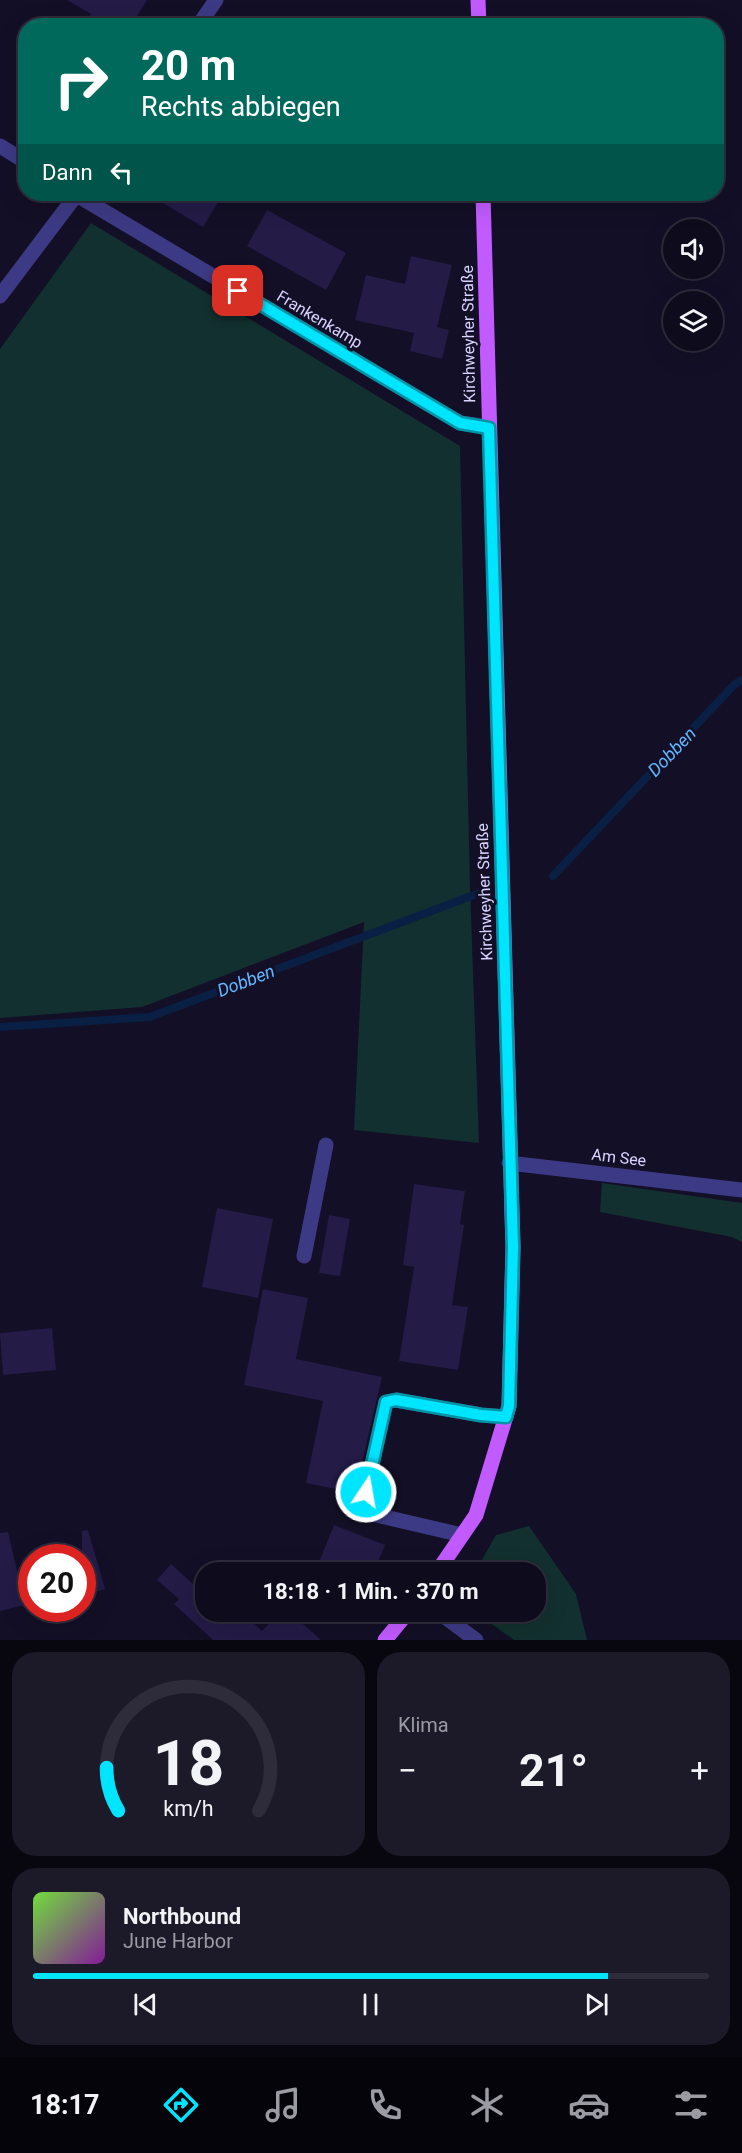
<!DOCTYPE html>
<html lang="de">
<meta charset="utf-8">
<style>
body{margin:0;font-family:Roboto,sans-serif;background:#1c1929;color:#f1f3f6;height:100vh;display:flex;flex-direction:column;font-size:22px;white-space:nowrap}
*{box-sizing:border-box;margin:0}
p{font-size:20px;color:#9b9ba3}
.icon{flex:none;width:33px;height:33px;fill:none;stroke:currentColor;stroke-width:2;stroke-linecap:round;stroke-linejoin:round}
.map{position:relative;height:1640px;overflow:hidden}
.side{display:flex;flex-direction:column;gap:12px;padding:12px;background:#08060f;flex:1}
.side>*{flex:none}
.hud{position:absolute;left:18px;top:18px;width:706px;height:183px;border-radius:24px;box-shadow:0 6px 24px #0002,0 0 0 2px #2e2b3b;background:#00695c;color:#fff;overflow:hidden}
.buttons{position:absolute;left:663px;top:219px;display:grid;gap:12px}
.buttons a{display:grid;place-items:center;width:60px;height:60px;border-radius:50%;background:#0e0b1c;box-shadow:0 6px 24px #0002,0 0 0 2px #2e2b3b;font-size:30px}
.speed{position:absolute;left:18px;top:1544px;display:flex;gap:12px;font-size:30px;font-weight:700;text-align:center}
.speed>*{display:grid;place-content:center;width:78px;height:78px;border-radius:50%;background:#0e0b1c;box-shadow:0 6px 24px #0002,0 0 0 2px #2e2b3b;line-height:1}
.speed .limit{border:9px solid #d22;background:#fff;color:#111}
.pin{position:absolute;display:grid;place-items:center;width:51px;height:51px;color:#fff;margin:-26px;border-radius:12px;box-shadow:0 3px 9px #0006}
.me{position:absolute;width:66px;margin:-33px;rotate:12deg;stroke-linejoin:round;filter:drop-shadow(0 0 4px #0008)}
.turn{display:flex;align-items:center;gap:21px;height:126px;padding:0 24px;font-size:27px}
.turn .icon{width:78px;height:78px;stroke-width:2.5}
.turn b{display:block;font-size:42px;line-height:51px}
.then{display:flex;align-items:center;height:57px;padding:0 24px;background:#0003;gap:12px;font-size:22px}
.big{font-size:45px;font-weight:700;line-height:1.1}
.side .tile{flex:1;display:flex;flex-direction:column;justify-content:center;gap:9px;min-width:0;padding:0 21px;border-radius:24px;background:#1c1929}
.side .dial{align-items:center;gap:0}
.dial svg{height:156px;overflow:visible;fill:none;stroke:#2e2b3b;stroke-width:7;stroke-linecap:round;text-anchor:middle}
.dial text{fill:#f1f3f6;stroke:none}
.song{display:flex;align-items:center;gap:18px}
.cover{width:72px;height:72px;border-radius:9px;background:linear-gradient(135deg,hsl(100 70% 55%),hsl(290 70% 35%))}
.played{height:6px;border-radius:3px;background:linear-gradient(90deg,#00e5ff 85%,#2e2b3b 85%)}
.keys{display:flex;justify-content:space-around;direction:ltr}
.heat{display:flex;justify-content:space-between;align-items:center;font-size:33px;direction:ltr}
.side .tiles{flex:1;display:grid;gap:12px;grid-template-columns:1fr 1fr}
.tile:last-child{grid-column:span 2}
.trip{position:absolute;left:195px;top:1562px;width:351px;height:60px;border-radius:24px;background:#0e0b1c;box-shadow:0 6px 24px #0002,0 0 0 2px #2e2b3b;font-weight:700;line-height:60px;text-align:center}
.tabs{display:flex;height:96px;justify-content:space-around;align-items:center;background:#06040b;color:#9b9ba3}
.tabs .icon{width:42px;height:42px}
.tabs .selected{color:#00e5ff}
.tabs b{font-size:27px;color:#f1f3f6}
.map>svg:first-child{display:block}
.green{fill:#12302f}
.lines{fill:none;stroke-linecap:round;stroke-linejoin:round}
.stream{stroke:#0a1f44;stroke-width:8}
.building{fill:#241b47}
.minor{stroke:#3d3a85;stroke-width:15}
.major{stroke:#c25bff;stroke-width:15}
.route-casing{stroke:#0095a6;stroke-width:15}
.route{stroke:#00e5ff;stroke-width:10}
.labels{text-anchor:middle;stroke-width:6;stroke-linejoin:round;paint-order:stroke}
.street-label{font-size:16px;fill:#d9d4ff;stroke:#130f26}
.water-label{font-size:18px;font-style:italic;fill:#62b6ff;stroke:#130f26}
</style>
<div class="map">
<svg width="742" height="1640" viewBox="0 0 742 1640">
<rect width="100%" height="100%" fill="#130f26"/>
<path class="green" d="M91,223L460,446L470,886L479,1143L354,1130L364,922L142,1007L0,1018V349Z
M602,1183L742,1203V1242L732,1237L600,1212Z
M529,1526L576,1594L587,1640H514L486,1620L478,1611H536V1572H475L496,1535Z"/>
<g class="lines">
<path class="stream" d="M553,876L735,684L742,680
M0,1027L150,1017L482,892"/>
</g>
<path class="building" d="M67,0H147L131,26H84L91,14Z
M148,194H223L203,227Z
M267,210L346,253L326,290L247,246Z
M411,256L452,265L437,327L449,330L442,359L410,351L414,333L355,320L366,275L405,284Z
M414,1184L465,1191L460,1224L464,1225L452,1305L468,1307L458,1370L399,1361L414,1267L403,1265Z
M217,1208L273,1219L258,1298L202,1287Z
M329,1215L350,1219L340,1276L319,1273Z
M263,1289L308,1298L296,1359L382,1377L355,1493L306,1483L323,1401L244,1385Z
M52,1328L56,1370L3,1375L0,1333Z
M334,1525L385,1545L374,1572H315Z
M88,1530L105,1589L82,1596V1531Z
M8,1532L25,1605L0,1611V1533Z
M171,1564L193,1584L206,1570V1611H241L262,1631L281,1611H288L321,1640H213L174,1604L179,1599L157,1580Z"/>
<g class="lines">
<path class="minor" d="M198,26L216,0
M0,146L26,162
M75,194L460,423L489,427
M0,296L77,194
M509,1163L742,1190
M304,1256L326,1145
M462,1535L372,1514L363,1504L386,1402L396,1400L481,1415L506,1417
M437,1611L476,1640"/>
<path class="major" d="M478,0L479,26
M437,1572L476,1515L509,1406L513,1247L483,194
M385,1640L409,1611"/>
</g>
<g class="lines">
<g class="route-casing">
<path id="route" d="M238,291L460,423L489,428L513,1247L509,1406L506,1417L481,1415L396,1400L386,1402L366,1492"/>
</g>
<use href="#route" class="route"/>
</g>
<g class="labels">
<g class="street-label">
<text transform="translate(320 319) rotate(31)" y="6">Frankenkamp</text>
<text transform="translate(468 334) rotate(-91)" y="6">Kirchweyher Straße</text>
<text transform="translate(484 892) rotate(-92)" y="6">Kirchweyher Straße</text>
<text transform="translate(619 1157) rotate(7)" y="6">Am See</text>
</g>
<g class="water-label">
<text transform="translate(672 752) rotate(-46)" y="6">Dobben</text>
<text transform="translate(246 981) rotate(-21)" y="6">Dobben</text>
</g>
</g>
</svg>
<div class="buttons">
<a><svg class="icon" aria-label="sound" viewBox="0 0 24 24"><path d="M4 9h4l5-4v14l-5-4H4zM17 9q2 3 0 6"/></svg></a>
<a><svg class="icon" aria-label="layers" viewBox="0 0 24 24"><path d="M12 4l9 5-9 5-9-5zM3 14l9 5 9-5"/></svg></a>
</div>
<div class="speed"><div class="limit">20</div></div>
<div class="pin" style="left:238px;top:291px;background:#d93025"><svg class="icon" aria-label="arrive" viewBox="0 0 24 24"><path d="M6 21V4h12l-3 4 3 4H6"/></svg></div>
<svg class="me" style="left:366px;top:1492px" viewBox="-20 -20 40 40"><circle r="17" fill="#00e5ff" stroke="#fff" stroke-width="3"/><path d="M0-11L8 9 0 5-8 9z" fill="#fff"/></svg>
<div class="trip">18:18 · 1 Min. · 370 m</div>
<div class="hud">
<div class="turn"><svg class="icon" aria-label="right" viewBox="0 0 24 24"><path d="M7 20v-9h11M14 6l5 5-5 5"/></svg><div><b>20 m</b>Rechts abbiegen</div></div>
<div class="then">Dann<svg class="icon" aria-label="left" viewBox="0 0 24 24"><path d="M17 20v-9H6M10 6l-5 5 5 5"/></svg></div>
</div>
</div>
<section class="side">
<div class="tiles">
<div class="tile dial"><svg viewBox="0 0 100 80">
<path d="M14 69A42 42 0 1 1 86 69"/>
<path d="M14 69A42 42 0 0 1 8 47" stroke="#00e5ff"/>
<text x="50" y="56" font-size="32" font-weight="700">18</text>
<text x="50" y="72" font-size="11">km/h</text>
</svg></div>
<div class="tile"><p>Klima</p>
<div class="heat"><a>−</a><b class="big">21°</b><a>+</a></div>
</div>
<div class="tile">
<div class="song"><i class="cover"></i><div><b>Northbound</b><p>June Harbor</p></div></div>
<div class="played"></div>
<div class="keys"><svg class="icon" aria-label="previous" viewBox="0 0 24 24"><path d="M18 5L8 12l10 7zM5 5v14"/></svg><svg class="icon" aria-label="pause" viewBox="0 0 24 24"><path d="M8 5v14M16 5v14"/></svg><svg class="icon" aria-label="next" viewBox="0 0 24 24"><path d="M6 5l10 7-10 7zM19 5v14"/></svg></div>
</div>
</div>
</section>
<nav class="tabs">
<b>18:17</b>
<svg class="icon selected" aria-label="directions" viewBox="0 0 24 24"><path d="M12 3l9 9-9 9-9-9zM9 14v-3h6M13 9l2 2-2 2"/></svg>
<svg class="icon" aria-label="music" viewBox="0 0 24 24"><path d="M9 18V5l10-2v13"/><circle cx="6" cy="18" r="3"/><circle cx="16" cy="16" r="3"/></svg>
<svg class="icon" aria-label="phone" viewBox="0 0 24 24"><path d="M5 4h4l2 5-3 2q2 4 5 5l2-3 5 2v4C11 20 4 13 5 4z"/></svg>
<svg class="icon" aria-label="climate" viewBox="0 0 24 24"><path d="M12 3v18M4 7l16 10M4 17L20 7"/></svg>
<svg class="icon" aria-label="car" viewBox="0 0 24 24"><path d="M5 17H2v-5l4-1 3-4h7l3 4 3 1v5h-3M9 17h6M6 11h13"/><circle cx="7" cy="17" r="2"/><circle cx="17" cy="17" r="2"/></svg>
<svg class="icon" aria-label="filters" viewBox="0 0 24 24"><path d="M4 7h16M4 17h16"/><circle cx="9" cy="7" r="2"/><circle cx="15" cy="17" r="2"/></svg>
</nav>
